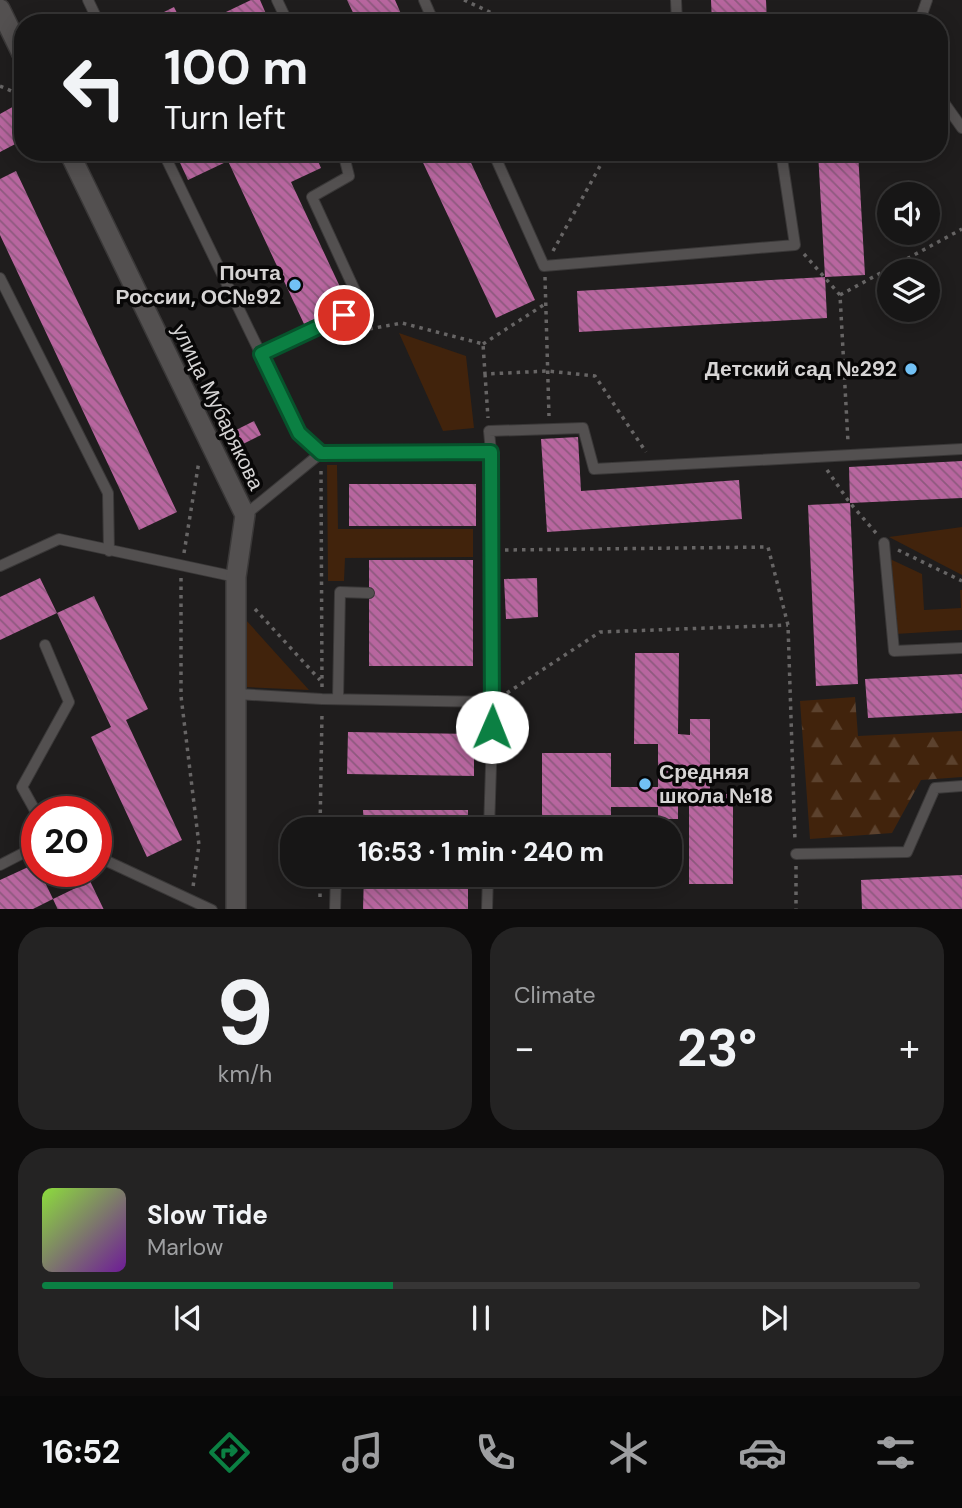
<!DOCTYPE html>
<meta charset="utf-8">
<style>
body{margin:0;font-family:"DM Sans",sans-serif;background:#242323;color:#f1f3f6;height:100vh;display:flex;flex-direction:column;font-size:26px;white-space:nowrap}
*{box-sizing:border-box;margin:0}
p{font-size:23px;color:#9e9fa1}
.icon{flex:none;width:38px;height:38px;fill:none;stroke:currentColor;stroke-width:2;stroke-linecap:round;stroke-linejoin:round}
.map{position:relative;height:909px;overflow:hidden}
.drawer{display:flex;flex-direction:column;gap:18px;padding:18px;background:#0d0c0c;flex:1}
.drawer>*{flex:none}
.banner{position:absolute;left:14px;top:14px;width:934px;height:147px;border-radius:28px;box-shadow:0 4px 18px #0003,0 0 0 2px #363535;background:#171616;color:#f1f3f6;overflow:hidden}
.buttons{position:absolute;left:877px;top:182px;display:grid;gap:14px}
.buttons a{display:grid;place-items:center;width:63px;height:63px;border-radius:50%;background:#171616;box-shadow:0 4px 18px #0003,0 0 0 2px #363535;font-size:35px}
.speed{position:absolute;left:21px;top:796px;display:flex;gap:14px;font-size:35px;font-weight:700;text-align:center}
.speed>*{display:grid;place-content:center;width:91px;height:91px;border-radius:50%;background:#171616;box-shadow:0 4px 18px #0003,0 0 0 2px #363535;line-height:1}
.speed .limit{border:10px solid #d22;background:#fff;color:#111}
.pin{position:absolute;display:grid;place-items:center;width:60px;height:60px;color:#fff;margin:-30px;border:4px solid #fff;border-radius:50%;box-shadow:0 2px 7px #0007}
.me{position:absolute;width:77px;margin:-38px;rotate:1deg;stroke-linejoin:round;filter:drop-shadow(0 0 5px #0008)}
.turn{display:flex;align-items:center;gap:24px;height:147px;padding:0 35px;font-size:32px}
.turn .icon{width:91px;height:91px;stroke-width:2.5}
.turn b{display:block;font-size:49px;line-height:60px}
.big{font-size:52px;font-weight:700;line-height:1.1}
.drawer .widget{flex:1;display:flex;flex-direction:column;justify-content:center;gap:10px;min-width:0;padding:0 24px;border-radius:28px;background:#242323}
.drawer .dial{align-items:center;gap:0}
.dial b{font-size:91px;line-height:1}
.song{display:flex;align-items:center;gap:21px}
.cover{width:84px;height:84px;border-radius:10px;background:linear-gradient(135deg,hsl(90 70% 55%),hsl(280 70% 35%))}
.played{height:7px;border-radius:4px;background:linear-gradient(90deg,#0b8043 40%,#363535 40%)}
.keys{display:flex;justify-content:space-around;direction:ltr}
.heat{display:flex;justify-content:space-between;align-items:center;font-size:38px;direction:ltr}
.drawer .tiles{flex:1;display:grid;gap:18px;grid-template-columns:1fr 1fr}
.widget:last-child{grid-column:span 2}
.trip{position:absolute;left:280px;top:817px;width:402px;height:70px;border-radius:28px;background:#171616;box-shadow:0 4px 18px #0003,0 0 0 2px #363535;font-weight:700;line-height:70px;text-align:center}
.tabs{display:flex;height:112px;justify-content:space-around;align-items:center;background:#090909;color:#9e9fa1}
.tabs .icon{width:49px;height:49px}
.tabs .current{color:#0b8043}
.tabs b{font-size:32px;color:#f1f3f6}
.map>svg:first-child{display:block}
.grass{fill:#41230c}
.forest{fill:url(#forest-firs)}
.building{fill:url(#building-back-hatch)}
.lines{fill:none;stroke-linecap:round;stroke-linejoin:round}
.service-casing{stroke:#3a3838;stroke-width:12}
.minor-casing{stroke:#3a3838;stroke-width:22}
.path{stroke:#676565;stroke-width:3.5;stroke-dasharray:3.5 5;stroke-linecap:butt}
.service{stroke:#535050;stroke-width:10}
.minor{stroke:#535050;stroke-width:19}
.route-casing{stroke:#07532c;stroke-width:18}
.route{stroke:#0b8043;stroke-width:12}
.poi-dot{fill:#72c1f5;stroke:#080707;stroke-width:2.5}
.labels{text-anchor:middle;stroke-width:7;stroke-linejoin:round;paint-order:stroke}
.poi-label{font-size:21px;font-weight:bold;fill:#d6d4d4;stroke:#080707;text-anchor:end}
.street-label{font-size:21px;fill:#d6d4d4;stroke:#080707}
</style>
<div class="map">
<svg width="962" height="910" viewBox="0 0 962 910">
<defs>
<pattern id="forest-firs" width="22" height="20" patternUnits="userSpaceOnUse" patternTransform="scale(1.75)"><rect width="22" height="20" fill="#41230c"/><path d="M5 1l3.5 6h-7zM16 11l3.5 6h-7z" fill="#5c422e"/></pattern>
<pattern id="building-back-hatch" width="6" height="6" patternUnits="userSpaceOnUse" patternTransform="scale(1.75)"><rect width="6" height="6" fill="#b8669f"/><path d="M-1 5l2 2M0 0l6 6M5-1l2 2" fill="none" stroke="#8e597e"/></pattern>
</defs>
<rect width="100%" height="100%" fill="#1f1d1d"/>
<path class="grass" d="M399,333L466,356L474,428L443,431Z
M327,465H337L338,529H473V557L345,558L344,581H328Z
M962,527V575L889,537Z
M890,559L922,574L924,610L961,608L960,590H962V630L895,634Z
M246,620L309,690L245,687Z"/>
<path class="forest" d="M855,697L858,736L962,731V777L921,780L892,833L810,839L800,701Z"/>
<path class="building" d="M251,0H260L270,23H203Z
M347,0H395L405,23H358Z
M711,0H766L767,23H712Z
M174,7L182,23H152L150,19Z
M16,105L23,118V140L0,152V114Z
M175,152H314L321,168L291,182L348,304L304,324L228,161L188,180Z
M418,152H466L535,300L496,318Z
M633,152H679V154L634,157Z
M818,152H858L865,275L825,277Z
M16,171L177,512L139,530L0,235V179Z
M825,277L827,318L579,332L577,291Z
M254,421L261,435L235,448L228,434Z
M578,437L581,491L739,480L742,519L547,532L541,439Z
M962,461V498L850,503L849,467Z
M349,484H476V526H349Z
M850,503L858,684L816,686L808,505Z
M369,560H473V666H369Z
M40,578L57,613L0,640V597Z
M537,578L538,617L506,619L504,579Z
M94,596L148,709L126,720L182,840L147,857L91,737L111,727L57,613Z
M635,653H679L678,734L690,735V719H710V794H733V884H689V803H678V819H658V807H611V830H542V753H611V787H658V744H634Z
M962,674V713L868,718L865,679Z
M348,732L474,734V776L347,774Z
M363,810H468V830H364Z
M37,863V872H40L53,899L31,910H0V880Z
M364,875H468V910H363Z
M962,875V910H862L861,880Z
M90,881L104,910H58L53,899Z"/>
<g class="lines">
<g class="service-casing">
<path id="service" d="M88,0L99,23
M277,0L288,23
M424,0L434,23
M676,0L677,23
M919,23L927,0
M940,97L962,128
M163,152L299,433L321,453L245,515
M493,152L544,266L795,245L781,152
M606,155V152
M0,278L108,493L109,551
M262,354L362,306L312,197L349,176L343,152
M491,452L489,431L583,428L594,469L962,449
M321,453L491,452L493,702L489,830
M884,543L894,651L962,648
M0,566L59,539L236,577
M237,694L322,699L493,702
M338,699L340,592L369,593
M37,814L22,787L69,702L45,645
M796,854L907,852L935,788L962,786
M96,856L212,910
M0,865L37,846
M335,910L336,875
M487,910L488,875"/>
</g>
<g class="minor-casing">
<path id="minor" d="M0,9L23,56
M69,152L245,515L236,577V910"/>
</g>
<path class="path" d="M464,0L494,14L573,23
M0,86L23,96
M553,251L600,166
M804,254L840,295L848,442
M545,277L549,416
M840,295L962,229
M336,335L402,323L483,344L485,374L548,371L595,376L646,452
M483,344L545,304
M485,374L488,418
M827,470L850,503L876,533
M321,471L322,687
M505,550L768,547L788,625L795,841
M898,550L962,581
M184,553L199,461
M181,578V696L199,845L193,887
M255,609L320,680
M507,693L600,632L788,625
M320,830L322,713
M796,866V910
M320,897V875"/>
<use href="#service" class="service"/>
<use href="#minor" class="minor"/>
</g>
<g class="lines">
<g class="route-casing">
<path id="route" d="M344,315L261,354L299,433L321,453L491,452L492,727"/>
</g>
<use href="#route" class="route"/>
</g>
<g class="poi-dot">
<circle cx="295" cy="285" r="7"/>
<circle cx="911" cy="369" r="7"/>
<circle cx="645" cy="784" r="7"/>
</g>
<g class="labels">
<g class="poi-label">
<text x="281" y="280">Почта<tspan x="281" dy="24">России, ОС№92</tspan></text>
<text x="897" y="376">Детский сад №292</text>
<text x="659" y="779" text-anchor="start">Средняя<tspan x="659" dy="24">школа №18</tspan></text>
</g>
<g class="street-label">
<text transform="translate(218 407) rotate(64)" y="7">улица Мубарякова</text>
</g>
</g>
</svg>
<div class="buttons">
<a><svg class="icon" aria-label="sound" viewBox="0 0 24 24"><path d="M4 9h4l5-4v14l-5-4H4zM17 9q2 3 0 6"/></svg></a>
<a><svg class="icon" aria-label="layers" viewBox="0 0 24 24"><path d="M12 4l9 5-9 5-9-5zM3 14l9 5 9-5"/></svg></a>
</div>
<div class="speed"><div class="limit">20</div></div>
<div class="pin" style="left:344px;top:315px;background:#d93025"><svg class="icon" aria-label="arrive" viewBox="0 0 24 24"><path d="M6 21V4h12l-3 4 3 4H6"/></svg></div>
<svg class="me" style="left:492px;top:727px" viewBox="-20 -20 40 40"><circle r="19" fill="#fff"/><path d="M0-13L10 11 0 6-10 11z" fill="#0b8043"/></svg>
<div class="trip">16:53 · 1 min · 240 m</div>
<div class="banner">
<div class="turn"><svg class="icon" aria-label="left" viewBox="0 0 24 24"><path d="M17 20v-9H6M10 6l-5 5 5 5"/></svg><div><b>100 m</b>Turn left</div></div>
</div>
</div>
<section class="drawer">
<div class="tiles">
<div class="widget dial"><b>9</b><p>km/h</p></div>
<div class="widget"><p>Climate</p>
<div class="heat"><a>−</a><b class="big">23°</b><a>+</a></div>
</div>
<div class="widget">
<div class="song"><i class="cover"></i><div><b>Slow Tide</b><p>Marlow</p></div></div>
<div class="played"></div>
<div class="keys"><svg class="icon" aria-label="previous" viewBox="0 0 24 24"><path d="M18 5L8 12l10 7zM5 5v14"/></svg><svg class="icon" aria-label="pause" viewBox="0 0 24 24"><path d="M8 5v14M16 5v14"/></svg><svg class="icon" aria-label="next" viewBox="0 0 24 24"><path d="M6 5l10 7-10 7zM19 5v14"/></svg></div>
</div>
</div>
</section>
<nav class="tabs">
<b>16:52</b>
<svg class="icon current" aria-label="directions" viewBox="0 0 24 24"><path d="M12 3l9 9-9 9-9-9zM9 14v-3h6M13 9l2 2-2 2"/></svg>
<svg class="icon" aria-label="music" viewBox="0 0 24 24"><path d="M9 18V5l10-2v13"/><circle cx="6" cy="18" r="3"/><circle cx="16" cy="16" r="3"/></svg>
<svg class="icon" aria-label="phone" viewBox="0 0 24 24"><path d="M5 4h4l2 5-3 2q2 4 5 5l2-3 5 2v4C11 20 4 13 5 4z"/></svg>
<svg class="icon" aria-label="climate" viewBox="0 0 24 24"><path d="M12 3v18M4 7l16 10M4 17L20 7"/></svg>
<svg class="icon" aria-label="car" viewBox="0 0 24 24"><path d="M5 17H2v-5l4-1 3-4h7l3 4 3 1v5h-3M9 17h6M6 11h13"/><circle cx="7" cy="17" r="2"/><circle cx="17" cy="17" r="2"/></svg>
<svg class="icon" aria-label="filters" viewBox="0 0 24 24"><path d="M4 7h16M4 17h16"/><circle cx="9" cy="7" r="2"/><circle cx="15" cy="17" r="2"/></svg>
</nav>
